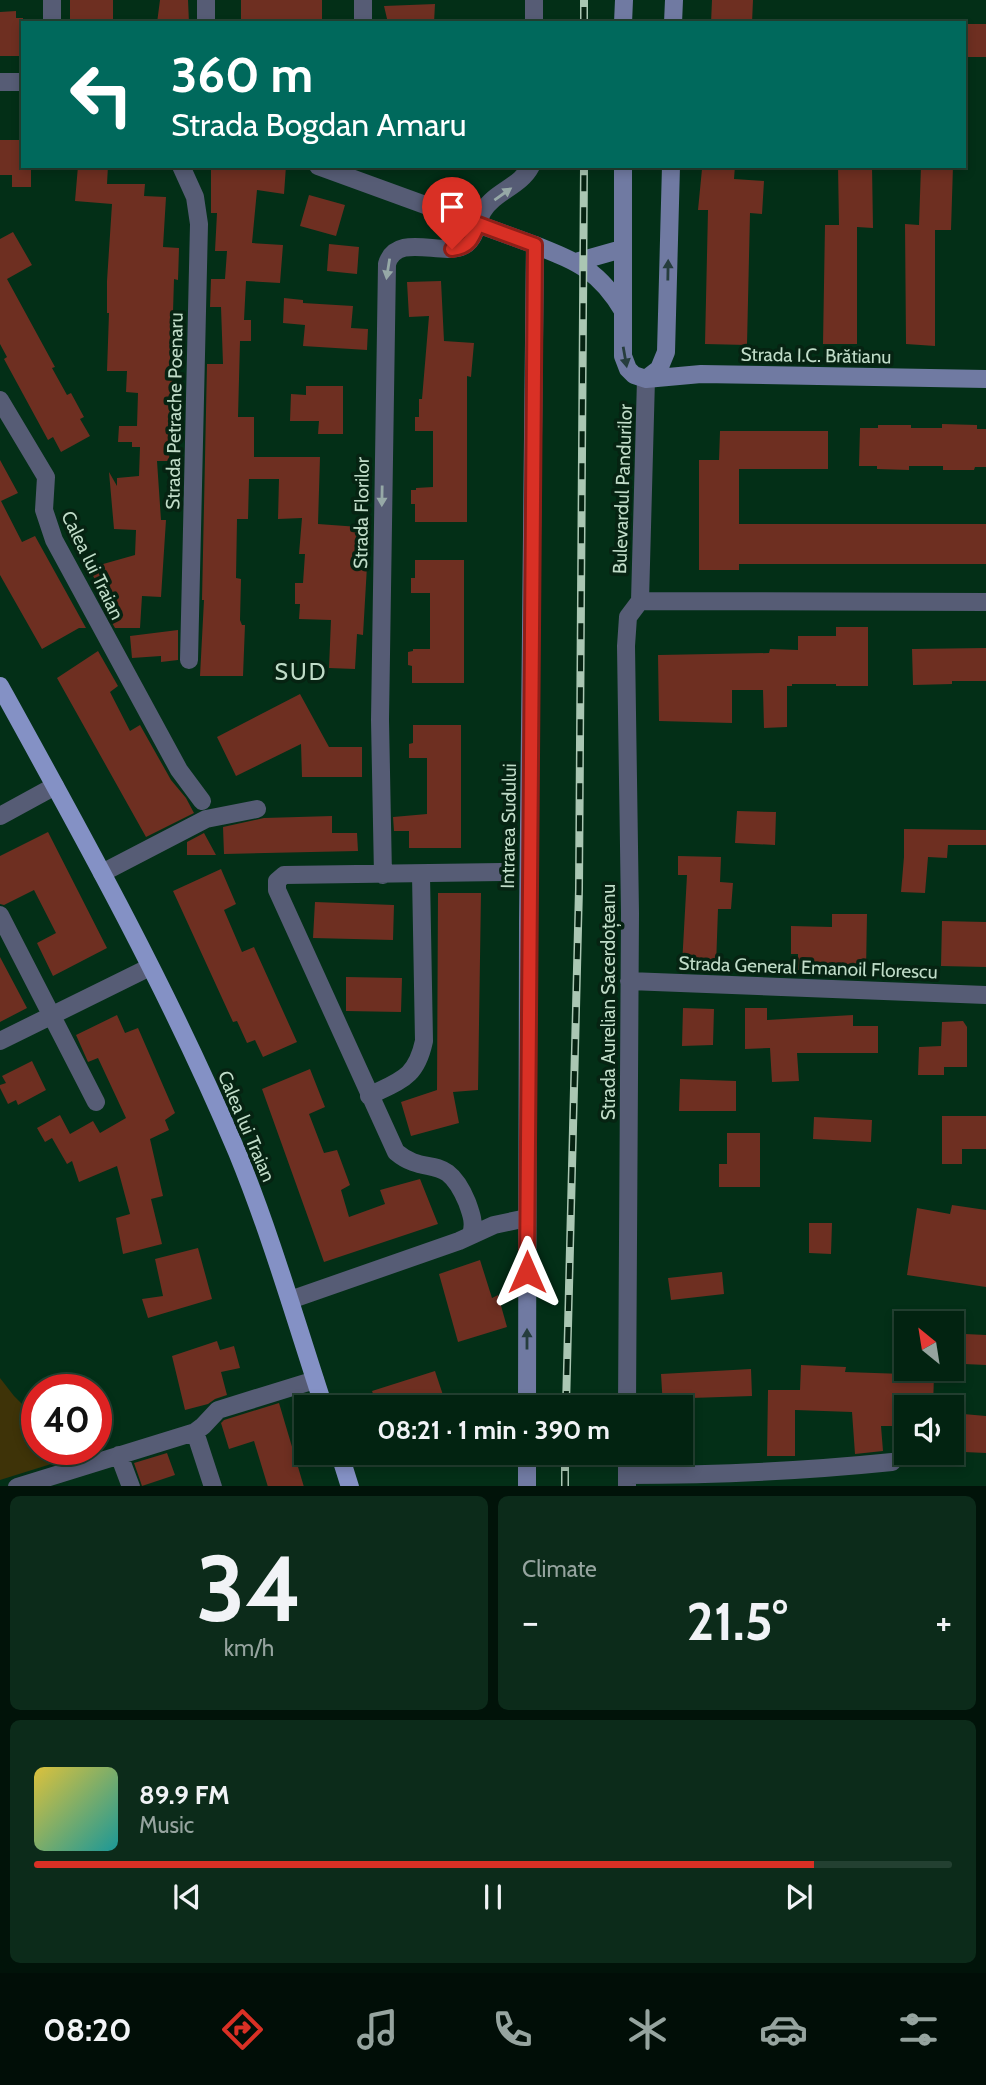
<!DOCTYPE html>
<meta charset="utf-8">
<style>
body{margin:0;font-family:Cabin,sans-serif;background:#0c2b1a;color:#f1f3f6;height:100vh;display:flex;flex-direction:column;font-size:26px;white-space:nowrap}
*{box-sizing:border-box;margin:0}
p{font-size:23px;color:#96a49f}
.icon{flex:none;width:38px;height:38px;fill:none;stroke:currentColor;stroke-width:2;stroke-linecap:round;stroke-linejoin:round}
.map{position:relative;height:1486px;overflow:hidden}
.side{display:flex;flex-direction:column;gap:10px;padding:10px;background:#011309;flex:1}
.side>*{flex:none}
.guide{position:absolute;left:21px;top:21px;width:945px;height:147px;border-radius:0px;box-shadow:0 4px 10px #0003,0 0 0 2px #234031;background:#00695c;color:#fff;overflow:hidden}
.needle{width:46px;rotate:330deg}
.controls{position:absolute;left:894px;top:1311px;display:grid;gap:14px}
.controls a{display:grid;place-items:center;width:70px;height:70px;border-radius:0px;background:#022311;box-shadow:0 4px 10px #0003,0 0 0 2px #234031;font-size:35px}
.speed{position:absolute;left:21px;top:1374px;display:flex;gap:14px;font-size:35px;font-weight:700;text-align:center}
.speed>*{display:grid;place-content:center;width:91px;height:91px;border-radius:50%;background:#022311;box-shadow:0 4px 10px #0003,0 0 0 2px #234031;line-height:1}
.speed .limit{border:10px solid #d22;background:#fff;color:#111}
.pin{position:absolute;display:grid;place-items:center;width:60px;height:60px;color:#fff;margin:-72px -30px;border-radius:50% 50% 50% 0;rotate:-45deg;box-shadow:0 0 7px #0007}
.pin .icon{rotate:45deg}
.me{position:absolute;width:77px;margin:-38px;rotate:0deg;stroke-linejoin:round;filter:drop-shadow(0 0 5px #0008)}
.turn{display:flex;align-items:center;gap:24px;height:147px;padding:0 35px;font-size:32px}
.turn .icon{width:91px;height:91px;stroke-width:2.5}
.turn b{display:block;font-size:49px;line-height:60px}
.big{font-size:52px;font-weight:700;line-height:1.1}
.side .tile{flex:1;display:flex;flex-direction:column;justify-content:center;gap:10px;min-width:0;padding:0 24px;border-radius:10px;background:#0c2b1a}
.side .dial{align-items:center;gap:0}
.dial b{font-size:91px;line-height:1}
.song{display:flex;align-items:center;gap:21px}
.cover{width:84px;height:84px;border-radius:10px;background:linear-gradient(135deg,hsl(50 70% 55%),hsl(180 70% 35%))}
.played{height:7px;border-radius:4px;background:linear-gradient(90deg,#d93025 85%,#234031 85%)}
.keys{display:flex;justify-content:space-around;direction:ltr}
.heat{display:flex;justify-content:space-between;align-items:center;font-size:38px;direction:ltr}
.side .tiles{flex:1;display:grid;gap:10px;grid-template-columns:1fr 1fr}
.tile:last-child{grid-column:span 2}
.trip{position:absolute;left:294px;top:1395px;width:399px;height:70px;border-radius:0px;background:#022311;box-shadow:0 4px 10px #0003,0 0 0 2px #234031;font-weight:700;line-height:70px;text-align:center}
.tab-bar{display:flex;height:112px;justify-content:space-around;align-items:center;background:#010e07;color:#96a49f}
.tab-bar .icon{width:49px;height:49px}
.tab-bar .on{color:#d93025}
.tab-bar b{font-size:32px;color:#f1f3f6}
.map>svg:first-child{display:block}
.green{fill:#3e3308}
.building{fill:#6e2f21}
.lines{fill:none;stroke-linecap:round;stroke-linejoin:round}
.street{stroke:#565c75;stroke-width:18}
.secondary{stroke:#707aa2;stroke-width:18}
.primary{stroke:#8491c5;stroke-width:18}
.rail-casing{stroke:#aac7b3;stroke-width:8}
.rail{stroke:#062312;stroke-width:5;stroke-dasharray:16;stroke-linecap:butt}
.oneway{fill:#96a9a7}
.oneway2{fill:#263d3d}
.route-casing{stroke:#8d1f18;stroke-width:18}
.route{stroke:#d93025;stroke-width:12}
.labels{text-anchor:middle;stroke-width:7;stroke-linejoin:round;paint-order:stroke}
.street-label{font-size:19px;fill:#c0dcc8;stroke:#062312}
.quarter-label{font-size:23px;letter-spacing:2px;fill:#c0dcc8;stroke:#062312}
</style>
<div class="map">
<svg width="986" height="1487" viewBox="0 0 986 1487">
<rect width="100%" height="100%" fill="#032f17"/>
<path class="green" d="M0,1378L14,1396L37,1419V1449H99L0,1480Z"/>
<path class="building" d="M70,0H113V23H91V19H70Z
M160,0H188L189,23H157Z
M241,0H322V23H241Z
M712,0H753L752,23H711Z
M435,4L434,23H388L384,6Z
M16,11V18H23V56H0V12Z
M964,24H986V57H964Z
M0,140H23V166H31V187H12V175H0Z
M78,166H108L107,184H145L144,196L166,197L163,247L179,248L178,280L174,279L173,312H171L170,379H173L169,461H157L161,520H166L161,597L142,596L140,628H115L108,616L103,595L89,568L135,555L136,530L114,529L109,472L117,486V478L139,476L140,447H132V442H118L119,426H137L138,393L126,392L127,371H107L109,313H107V281L112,204L75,201Z
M211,166H286L284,194L257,190L252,243L283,245L280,283L246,281L244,320H251V341H240L238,417H254V457H320L318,524L359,527L361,566H367L363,635L357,634L355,669L329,668L331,620L299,619L300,604H295V583H303L305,554H299L302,518L278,519L279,479H249L248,519H237L236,578L241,579L240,620L242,625H245L243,676H200L204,600H202L207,364H223L221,307H210L211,279H225L227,251H215L217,213H211Z
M711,166H735L734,179L764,181L762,214L750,213L747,345L705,344L708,210H698L702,169L711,170Z
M838,166H872L873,228L857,227V344H823L825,225H839Z
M921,166H953L951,230H935V346L906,344L905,224L919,225Z
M309,195L345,205L336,236L300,226Z
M13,232L32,265L7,279L55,367L52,368L67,395L71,393L84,417L80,419L90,436L61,452L53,437L48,440L4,359L7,357L0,344V239Z
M329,244L359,247L357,274L327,271Z
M441,281L444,341L474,343L471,377L467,376V522H415V504H411V490H416V488L433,487V431H415V417H419V399H422L429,316L409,317L407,282Z
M284,298L303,300V303L353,306L351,328L368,329L367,350L303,346L305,325L283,323Z
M306,386H343V434H318L319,421H290L291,394L306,395Z
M942,424L977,425V429H986V467H975L974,470H943V466H909V470L877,469V466H859L860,428H878V425H911V428H942Z
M720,431H828V469H739V524H986V564H739V570H699V460H719Z
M0,460L18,493L1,501L22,542L35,536L86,628H79L42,649L0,575Z
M415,560H464V683H412V666L408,665V652L413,651V649H430V593H411V578H415Z
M836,627H868V686H836V684H792V686H787V727L764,728L763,690H732V723L659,721L658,655L769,653L770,649L798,650V636H836Z
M178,630V660L161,662V656L132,658L130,636Z
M986,648V681H952V684L913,685L912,649Z
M98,651L118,686L110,692L130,731L140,725L171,780L186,798L194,813L146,837L57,678Z
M300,694L329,747H362V777H302L301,744L236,776L217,737Z
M413,725H461V848H409V831H394L393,817L427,814V758H409V744L413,743Z
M737,811L776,812L775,845L735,843Z
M332,816V833H357L358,851L224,854L223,827L264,818Z
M904,829L986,830V845H948L947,858L928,857L925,893L901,892L904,857Z
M48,832L107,948L53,976L37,943L56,933L34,890L4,905L0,904V856Z
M204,833L216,855H187V842Z
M678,856L721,857L720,882L733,883L731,909H718L716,966L682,965L687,875H678Z
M221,869L236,904L224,910L242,952L254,947L297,1042L263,1057L255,1040L247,1043L237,1021L233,1022L173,891Z
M438,893H481L478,1090L453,1092L459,1123L411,1136L401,1102L437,1090Z
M315,902L394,905L393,940L313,938Z
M832,914H867L866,971H823V977L798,976V954H791V926L832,927Z
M942,921L986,922V967L941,966Z
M0,957L27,1008L0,1022Z
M346,977L402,978L401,1012L346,1011Z
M683,1008L714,1009L713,1045L682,1046Z
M745,1008H767V1020L853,1015V1026H878V1053H797L799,1081L772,1082L770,1048L745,1049Z
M117,1015L125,1033L138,1028L175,1113L165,1120L169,1130L150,1139L163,1196L151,1199L162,1244L123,1254L116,1218L130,1214L117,1166L79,1182L72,1161L67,1164L52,1138L45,1142L37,1128L60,1115L70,1134L93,1121L100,1133L126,1118L98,1058L88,1062L76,1035Z
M963,1021L967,1027V1067H944V1075H918L919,1047L941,1046L942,1022Z
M32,1061L46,1090L18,1105L16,1100L8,1104L0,1088V1085L6,1083L2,1076Z
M310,1069L325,1107L309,1114L324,1153L337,1150L350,1185L341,1190L349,1217L385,1204L380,1190L420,1179L438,1224L324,1262L262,1089Z
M680,1079L736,1081V1111H679Z
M942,1116H986V1149H962V1164H942Z
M814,1117L872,1120L871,1142L813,1139Z
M727,1133H760V1187H719V1164H727Z
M952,1205L986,1210V1287L907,1275L917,1208L950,1214Z
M809,1223H832L831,1254L809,1253Z
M198,1248L212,1299L148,1318L142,1299L163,1296L155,1259Z
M480,1260L492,1298L498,1295L507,1327L458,1342L439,1274Z
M722,1272L724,1294L671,1300L668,1278Z
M965,1334L986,1335V1365L964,1364Z
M217,1341L220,1350L234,1346L240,1368L221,1372L227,1395L215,1399L208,1404L185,1410L172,1356Z
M801,1365L846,1367L845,1372L934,1375L933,1407H906V1426H881L883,1451L855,1454L852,1412L795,1410V1456H767L768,1390H800Z
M751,1369L752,1396L691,1398V1407H663L661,1374Z
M435,1371L447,1407H378L372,1391Z
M279,1403L304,1487H268L254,1441L229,1449L221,1423L224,1420Z
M952,1413L986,1416V1453L964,1452L965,1432L952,1431Z
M167,1453L175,1475L142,1486L134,1463Z"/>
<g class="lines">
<path class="street" d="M534,0V23
M52,23V0
M206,23V0
M363,23V0
M0,82H23
M181,166L195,197L199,224L189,660
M318,166L535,245
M0,400L46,477L44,510L54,540L179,770L202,801
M640,601L986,602
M640,601L646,379
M0,816L55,786
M102,873L206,819L257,809
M383,875L380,720L387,264C396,233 439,255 461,247C476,242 476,223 483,211C495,191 520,187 531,166
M0,915L96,1102
M629,981L986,995
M0,1041L150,967
M369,1096C401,1080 416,1078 424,1041L421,875
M471,1234C475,1223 471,1213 467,1202C445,1150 427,1178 396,1152L277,890V881L284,875L502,872
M290,1300L459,1241L494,1225L527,1218
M627,1407L630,913L626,646L628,617L640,601
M195,1432L213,1487
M119,1455L131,1487
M627,1475C716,1475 804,1471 892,1462
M17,1487L195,1432L203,1426L218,1410L315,1380
M627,1487V1452"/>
<path class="secondary" d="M623,23L624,0
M673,23L674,0
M623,166V356L628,369L634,375L646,379L701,374L986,379
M576,262L622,249
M646,379L659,369L666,352L671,166
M527,1407L528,923L535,245C577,262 599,270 623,311
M527,1487V1452"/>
<path class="primary" d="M0,686C84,838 169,991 237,1152C271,1235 296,1322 324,1407
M339,1452L350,1487"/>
<g class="rail-casing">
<path id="rail" d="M584,23V0
M566,1407L579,889L584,166
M565,1487V1452"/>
</g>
<use href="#rail" class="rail"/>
</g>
<defs><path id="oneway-solid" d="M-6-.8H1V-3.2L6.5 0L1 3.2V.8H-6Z" transform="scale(1.75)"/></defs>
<g class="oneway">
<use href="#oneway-solid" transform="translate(503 194) rotate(-35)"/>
<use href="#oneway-solid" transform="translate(388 269) rotate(99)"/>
<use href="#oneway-solid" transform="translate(382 496) rotate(91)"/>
</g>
<g class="oneway2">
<use href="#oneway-solid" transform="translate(668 270) rotate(-89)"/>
<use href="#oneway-solid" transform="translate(625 357) rotate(80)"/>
<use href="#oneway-solid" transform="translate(527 1339) rotate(-90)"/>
</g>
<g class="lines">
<g class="route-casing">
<path id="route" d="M452,249C469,247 472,239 478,224L535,245L527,1272"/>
</g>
<use href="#route" class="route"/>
</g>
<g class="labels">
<g class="street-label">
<text transform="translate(816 355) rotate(1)" y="7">Strada I.C. Brătianu</text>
<text transform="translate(174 411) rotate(-89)" y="7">Strada Petrache Poenaru</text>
<text transform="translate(622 489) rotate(-88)" y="7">Bulevardul Pandurilor</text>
<text transform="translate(361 513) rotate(-89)" y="7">Strada Florilor</text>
<text transform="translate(93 565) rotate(64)" y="7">Calea lui Traian</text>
<text transform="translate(508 826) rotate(-89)" y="7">Intrarea Sudului</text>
<text transform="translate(808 967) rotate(2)" y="7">Strada General Emanoil Florescu</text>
<text transform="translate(608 1002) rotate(-90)" y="7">Strada Aurelian Sacerdoțeanu</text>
<text transform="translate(247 1126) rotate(67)" y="7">Calea lui Traian</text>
</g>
<g class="quarter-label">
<text x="301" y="680">SUD</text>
</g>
</g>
</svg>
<div class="controls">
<a><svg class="needle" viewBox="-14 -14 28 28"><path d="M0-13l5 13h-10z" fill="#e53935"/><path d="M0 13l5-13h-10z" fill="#96a49f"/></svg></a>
<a><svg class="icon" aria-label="sound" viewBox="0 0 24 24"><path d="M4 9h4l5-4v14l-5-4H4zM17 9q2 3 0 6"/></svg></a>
</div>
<div class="speed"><div class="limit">40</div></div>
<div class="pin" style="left:452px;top:249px;background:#d93025"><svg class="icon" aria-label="arrive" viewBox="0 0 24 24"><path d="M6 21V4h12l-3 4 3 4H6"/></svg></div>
<svg class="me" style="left:527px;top:1272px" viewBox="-20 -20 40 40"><path d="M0-17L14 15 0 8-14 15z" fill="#d93025" stroke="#fff" stroke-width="4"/></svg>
<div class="trip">08:21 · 1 min · 390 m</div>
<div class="guide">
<div class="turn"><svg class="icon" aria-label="left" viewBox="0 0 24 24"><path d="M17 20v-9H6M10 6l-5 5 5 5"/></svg><div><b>360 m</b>Strada Bogdan Amaru</div></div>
</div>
</div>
<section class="side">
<div class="tiles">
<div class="tile dial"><b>34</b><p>km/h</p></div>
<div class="tile"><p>Climate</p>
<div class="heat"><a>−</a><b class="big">21.5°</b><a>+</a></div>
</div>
<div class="tile">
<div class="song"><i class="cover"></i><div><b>89.9 FM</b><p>Music</p></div></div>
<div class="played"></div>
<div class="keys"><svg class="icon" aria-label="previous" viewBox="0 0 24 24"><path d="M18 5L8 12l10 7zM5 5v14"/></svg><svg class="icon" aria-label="pause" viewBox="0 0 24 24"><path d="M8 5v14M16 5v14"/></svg><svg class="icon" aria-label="next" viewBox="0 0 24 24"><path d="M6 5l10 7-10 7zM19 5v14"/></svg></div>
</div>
</div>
</section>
<nav class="tab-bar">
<b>08:20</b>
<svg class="icon on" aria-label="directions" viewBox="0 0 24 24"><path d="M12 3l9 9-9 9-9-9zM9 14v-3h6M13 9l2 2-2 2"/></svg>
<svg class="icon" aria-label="music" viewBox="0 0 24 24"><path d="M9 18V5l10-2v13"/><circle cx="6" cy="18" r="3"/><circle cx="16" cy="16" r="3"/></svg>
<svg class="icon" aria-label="phone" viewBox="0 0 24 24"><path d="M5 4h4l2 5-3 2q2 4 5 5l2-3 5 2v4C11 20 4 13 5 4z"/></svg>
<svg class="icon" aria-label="climate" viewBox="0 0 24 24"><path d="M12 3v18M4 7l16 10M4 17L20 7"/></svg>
<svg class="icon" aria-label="car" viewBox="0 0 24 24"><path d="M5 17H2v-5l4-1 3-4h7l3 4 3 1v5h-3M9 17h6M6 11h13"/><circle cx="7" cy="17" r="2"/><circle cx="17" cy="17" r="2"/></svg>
<svg class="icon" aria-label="filters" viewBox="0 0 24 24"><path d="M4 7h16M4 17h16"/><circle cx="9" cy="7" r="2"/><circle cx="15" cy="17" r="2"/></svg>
</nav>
